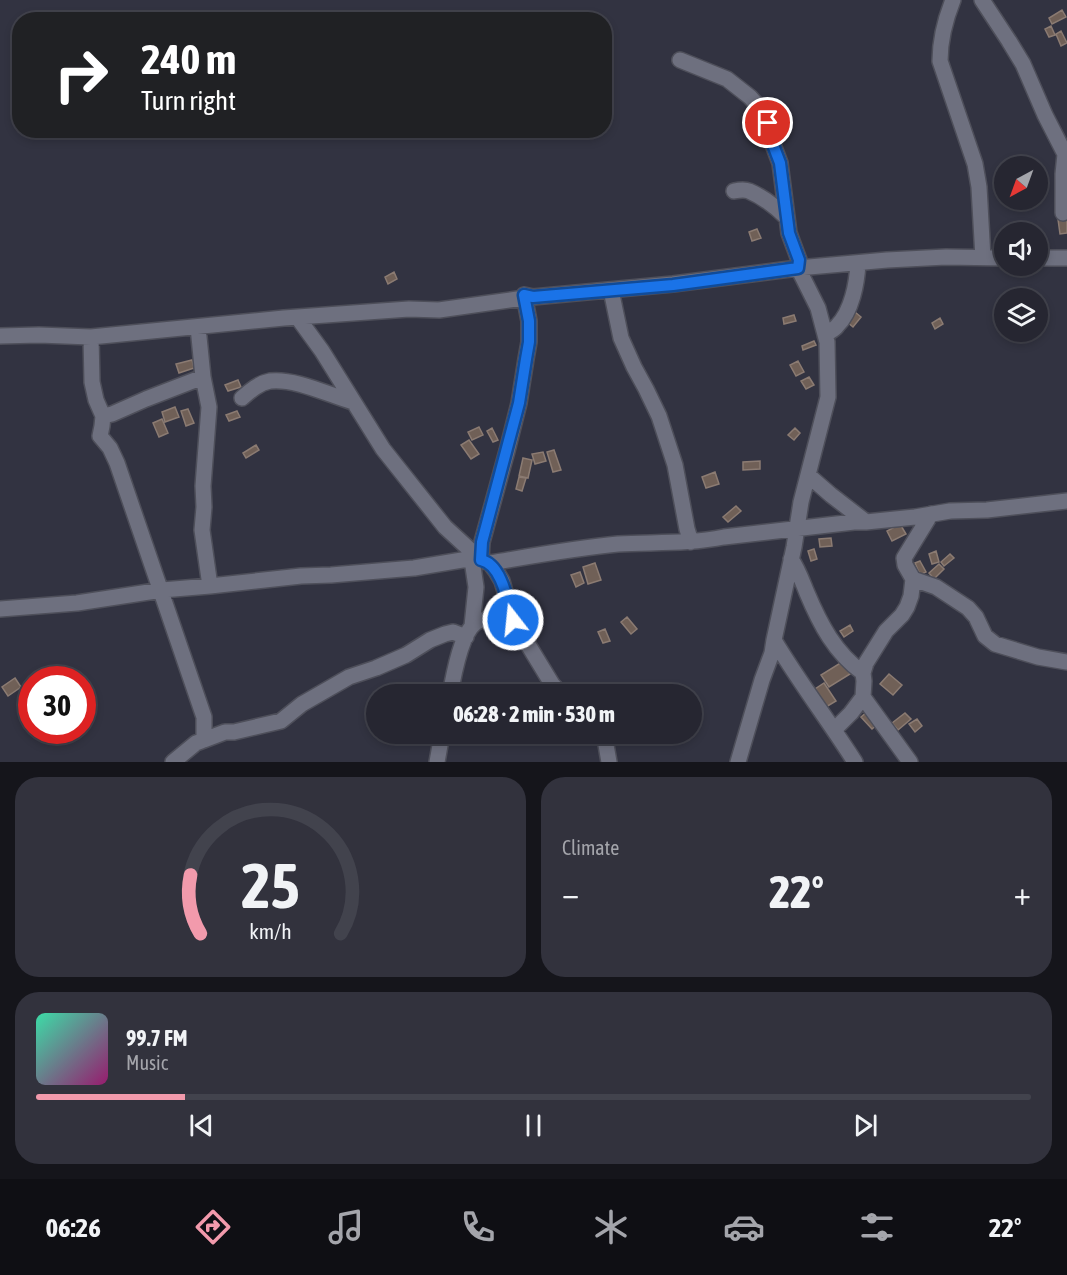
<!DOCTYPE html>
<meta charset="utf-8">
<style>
body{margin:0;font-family:"Asap Condensed",sans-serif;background:#32323d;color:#f1f3f6;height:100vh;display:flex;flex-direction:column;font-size:22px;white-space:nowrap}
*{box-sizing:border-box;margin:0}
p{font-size:20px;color:#a4a5ab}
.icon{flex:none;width:33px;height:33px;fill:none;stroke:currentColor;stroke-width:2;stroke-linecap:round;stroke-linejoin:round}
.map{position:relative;height:762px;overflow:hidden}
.details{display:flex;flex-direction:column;gap:15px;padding:15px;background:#15151b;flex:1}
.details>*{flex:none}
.guide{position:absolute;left:12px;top:12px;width:600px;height:126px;border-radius:24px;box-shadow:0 3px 9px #0003,0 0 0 2px #42434d;background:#202124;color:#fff;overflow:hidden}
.needle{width:39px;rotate:221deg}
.fabs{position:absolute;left:994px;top:156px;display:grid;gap:12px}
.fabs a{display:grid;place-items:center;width:54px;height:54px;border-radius:50%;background:#262631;box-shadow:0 3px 9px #0003,0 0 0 2px #42434d;font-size:30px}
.speed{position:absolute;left:18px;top:666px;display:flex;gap:12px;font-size:30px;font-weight:700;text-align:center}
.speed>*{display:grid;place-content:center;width:78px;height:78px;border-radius:50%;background:#262631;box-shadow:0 3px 9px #0003,0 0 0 2px #42434d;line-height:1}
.speed .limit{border:9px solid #d22;background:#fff;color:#111}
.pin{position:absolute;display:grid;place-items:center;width:51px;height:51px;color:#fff;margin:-26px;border:3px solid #fff;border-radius:50%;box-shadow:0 2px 6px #0007}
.me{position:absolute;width:66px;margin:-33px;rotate:344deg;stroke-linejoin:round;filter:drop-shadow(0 0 4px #0008)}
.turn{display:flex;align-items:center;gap:21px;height:126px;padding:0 30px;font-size:27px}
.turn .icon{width:78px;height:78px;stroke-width:2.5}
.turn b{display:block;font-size:42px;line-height:51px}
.big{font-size:45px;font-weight:800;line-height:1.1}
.details .card{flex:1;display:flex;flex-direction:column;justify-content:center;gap:9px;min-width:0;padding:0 21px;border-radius:24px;background:#32323d}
.details .dial{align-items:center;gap:0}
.dial svg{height:156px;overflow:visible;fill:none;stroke:#42434d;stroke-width:7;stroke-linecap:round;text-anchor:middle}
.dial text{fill:#f1f3f6;stroke:none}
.song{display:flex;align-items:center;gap:18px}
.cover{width:72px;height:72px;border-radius:9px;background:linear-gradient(135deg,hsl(160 70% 55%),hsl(320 70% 35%))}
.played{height:6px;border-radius:3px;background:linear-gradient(90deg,#f29aac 15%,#42434d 15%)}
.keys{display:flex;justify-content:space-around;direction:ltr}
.heat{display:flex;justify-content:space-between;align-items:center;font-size:33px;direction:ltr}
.details .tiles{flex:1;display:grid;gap:15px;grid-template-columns:1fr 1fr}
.card:last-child{grid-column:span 2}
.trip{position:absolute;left:366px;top:684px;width:336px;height:60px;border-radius:30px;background:#262631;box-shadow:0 3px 9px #0003,0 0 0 2px #42434d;font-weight:800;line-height:60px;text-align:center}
.tabs{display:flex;height:96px;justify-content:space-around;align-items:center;background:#0f0f14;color:#a4a5ab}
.tabs .icon{width:42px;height:42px}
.tabs .selected{color:#f29aac}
.tabs b{font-size:27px;color:#f1f3f6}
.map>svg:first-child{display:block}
.building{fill:#706057;stroke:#8b7b72;stroke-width:1.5}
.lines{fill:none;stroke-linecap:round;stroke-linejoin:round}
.minor-casing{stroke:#4e4f5a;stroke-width:18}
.minor{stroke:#6e707f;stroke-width:15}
.route-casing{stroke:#114b97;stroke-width:15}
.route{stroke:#1a73e8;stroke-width:10}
</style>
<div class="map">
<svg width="1067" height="762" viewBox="0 0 1067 762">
<rect width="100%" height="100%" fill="#323341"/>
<path class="building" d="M1062,10L1066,17L1052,24L1049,18Z
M1051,26L1055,35L1049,37L1045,29Z
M1061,31L1067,43L1061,46L1056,34Z
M1067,217V233L1060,234L1058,219Z
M757,229L761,238L752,241L749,232Z
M394,272L397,279L388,284L385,277Z
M855,312L861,317L853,327L847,322Z
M794,315L796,321L784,324L783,318Z
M940,318L943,324L935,329L932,323Z
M814,341L816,345L803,350L802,346Z
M192,360L194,368L179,373L176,364Z
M798,361L804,372L796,376L790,365Z
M809,377L814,385L806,389L801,381Z
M238,380L241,387L228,391L225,385Z
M175,407L179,417L165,422L162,412Z
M188,409L194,423L186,426L181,411Z
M237,411L240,417L229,421L226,415Z
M162,419L168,433L159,437L153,423Z
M479,427L483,435L472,440L468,432Z
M492,428L498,440L493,442L487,431Z
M795,428L800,433L794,440L788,435Z
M469,440L479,454L471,459L461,445Z
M256,445L259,450L246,458L243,453Z
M554,450L561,470L553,472L547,452Z
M543,452L546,461L535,464L532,454Z
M523,458L532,460L528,478L519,476Z
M760,461V469L743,470V462Z
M715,472L719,484L706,488L702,477Z
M519,477L526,478L522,491L516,489Z
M736,506L741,511L728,522L723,517Z
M900,524L906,534L892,541L887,531Z
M831,538L832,546L820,547L819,539Z
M814,549L817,559L811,561L808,551Z
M936,551L939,562L932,564L929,554Z
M950,554L954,558L944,566L941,562Z
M920,561L926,572L920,575L915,563Z
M595,563L601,580L588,584L583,567Z
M939,564L944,569L934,579L929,573Z
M580,572L584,583L576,587L571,575Z
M627,617L637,629L631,634L621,622Z
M850,625L853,631L844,637L840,631Z
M605,629L610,641L603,643L598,632Z
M842,662L850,674L829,687L821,675Z
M889,674L902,685L893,695L880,684Z
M15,678L21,687L8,696L2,687Z
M824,683L836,701L826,707L815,689Z
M868,711L879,723L872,729L861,717Z
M905,713L911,719L898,730L892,723Z
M917,719L922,726L915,732L909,724Z"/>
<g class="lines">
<g class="minor-casing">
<path id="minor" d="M953,0C945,20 940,39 940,61L975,164L979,187L983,258
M982,0L1009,41L1023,64L1045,115L1067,158
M680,60L727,79L750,97L758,106L768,123L772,142L780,163L789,233L799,260L798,268L818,308L827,342L828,397L801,502L794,547L774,640L772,653L762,680L738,762
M734,191C739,190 744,189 749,191C763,197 776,207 787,218
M1063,213V174L1065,154
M1038,258H1067
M611,290L621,338L634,367L646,389L659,416L675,465L687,529L691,542
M298,318L322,351L383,449L445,527L481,560L490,563L496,571L502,581L513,620L552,684L561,694
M198,327L203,377L209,407L203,486L204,507L202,530L210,586
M825,335C829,332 834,330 837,326C852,311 857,283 858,263
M0,336L39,335L91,337L284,318L409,309L439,310L524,298V295L533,297L673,284L798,268L887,260L946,257L1005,258
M91,337L92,382L96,400L103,416L102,426L100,436L110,448L117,463L204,717V740
M242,398C250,391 259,383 270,381C295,378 329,395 353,402
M103,416L112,414L146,399L203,377
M808,475L831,495L866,522
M931,514L904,558L905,565L913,579L936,587L968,608L976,617L985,636L995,644L1038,657L1067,662
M791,559C798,569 802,581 807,593C820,624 835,653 863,673
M472,560L476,587L472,626
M490,563C532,556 575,548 618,544C653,542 689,544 724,537L854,522H866L915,517L950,511L987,510L1067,501
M0,609L77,603L162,590L210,586L301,576L331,575L414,568L462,560H481L482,542L507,451L519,403L526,359L529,342V321L524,295
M774,640C799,682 829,721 855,762
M450,694C454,676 461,624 482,620C493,617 508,626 518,629
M863,697L910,762
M835,729L851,713L863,697L864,681L863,673L866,663L886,631L902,615L907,607L911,596L913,579
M602,734L605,739L609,762
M173,762L196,743L225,732H234L281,721L302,704L349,677L376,668L406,655L430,640L445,634L453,632L466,637
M437,762L442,734"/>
</g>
<use href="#minor" class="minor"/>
</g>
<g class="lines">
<g class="route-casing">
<path id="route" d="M513,620C508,603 502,564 481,560L482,542L519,403L526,359L529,342V321L524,295L533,297L673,285L798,268L799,260L789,233L780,163L772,142L768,123"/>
</g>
<use href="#route" class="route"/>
</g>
</svg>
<div class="fabs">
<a><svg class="needle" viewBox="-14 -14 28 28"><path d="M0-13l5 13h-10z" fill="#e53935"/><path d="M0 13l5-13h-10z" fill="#a4a5ab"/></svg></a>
<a><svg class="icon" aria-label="sound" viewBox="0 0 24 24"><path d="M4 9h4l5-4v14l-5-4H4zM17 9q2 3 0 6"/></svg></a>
<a><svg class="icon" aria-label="layers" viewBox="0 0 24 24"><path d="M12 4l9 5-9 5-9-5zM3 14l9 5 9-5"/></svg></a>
</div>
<div class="speed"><div class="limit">30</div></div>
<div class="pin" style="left:768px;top:123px;background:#d93025"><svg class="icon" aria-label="arrive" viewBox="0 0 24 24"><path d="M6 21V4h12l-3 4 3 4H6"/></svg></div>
<svg class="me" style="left:513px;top:620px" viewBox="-20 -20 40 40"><circle r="17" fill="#1a73e8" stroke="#fff" stroke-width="3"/><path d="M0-11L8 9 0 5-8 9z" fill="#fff"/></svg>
<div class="trip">06:28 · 2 min · 530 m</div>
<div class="guide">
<div class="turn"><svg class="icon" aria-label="right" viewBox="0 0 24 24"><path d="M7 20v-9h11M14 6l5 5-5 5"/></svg><div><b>240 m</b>Turn right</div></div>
</div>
</div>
<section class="details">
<div class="tiles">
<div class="card dial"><svg viewBox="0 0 100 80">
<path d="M14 69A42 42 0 1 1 86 69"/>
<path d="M14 69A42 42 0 0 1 9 39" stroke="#f29aac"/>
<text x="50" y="56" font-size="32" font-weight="700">25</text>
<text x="50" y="72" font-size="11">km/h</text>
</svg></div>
<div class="card"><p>Climate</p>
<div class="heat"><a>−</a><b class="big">22°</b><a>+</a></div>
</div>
<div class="card">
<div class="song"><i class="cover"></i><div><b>99.7 FM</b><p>Music</p></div></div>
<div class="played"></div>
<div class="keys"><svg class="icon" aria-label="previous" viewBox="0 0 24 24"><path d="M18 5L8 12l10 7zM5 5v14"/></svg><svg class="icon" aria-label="pause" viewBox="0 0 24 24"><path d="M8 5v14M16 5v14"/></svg><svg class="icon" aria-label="next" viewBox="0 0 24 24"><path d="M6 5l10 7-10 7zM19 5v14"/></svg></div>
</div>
</div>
</section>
<nav class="tabs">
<b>06:26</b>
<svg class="icon selected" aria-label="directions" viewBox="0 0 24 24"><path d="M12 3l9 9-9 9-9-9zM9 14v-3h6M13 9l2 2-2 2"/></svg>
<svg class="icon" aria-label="music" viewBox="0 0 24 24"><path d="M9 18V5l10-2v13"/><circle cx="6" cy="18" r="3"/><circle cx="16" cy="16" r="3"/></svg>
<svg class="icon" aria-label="phone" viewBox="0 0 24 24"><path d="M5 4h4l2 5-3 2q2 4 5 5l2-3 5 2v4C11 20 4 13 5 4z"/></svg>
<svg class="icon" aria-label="climate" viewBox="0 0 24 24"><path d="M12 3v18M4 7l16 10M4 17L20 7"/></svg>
<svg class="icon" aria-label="car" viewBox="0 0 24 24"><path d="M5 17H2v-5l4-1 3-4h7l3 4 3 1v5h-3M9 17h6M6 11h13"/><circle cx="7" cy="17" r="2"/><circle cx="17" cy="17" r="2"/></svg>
<svg class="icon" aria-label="filters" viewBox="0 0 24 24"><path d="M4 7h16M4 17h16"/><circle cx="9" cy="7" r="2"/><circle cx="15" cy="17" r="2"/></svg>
<b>22°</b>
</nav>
